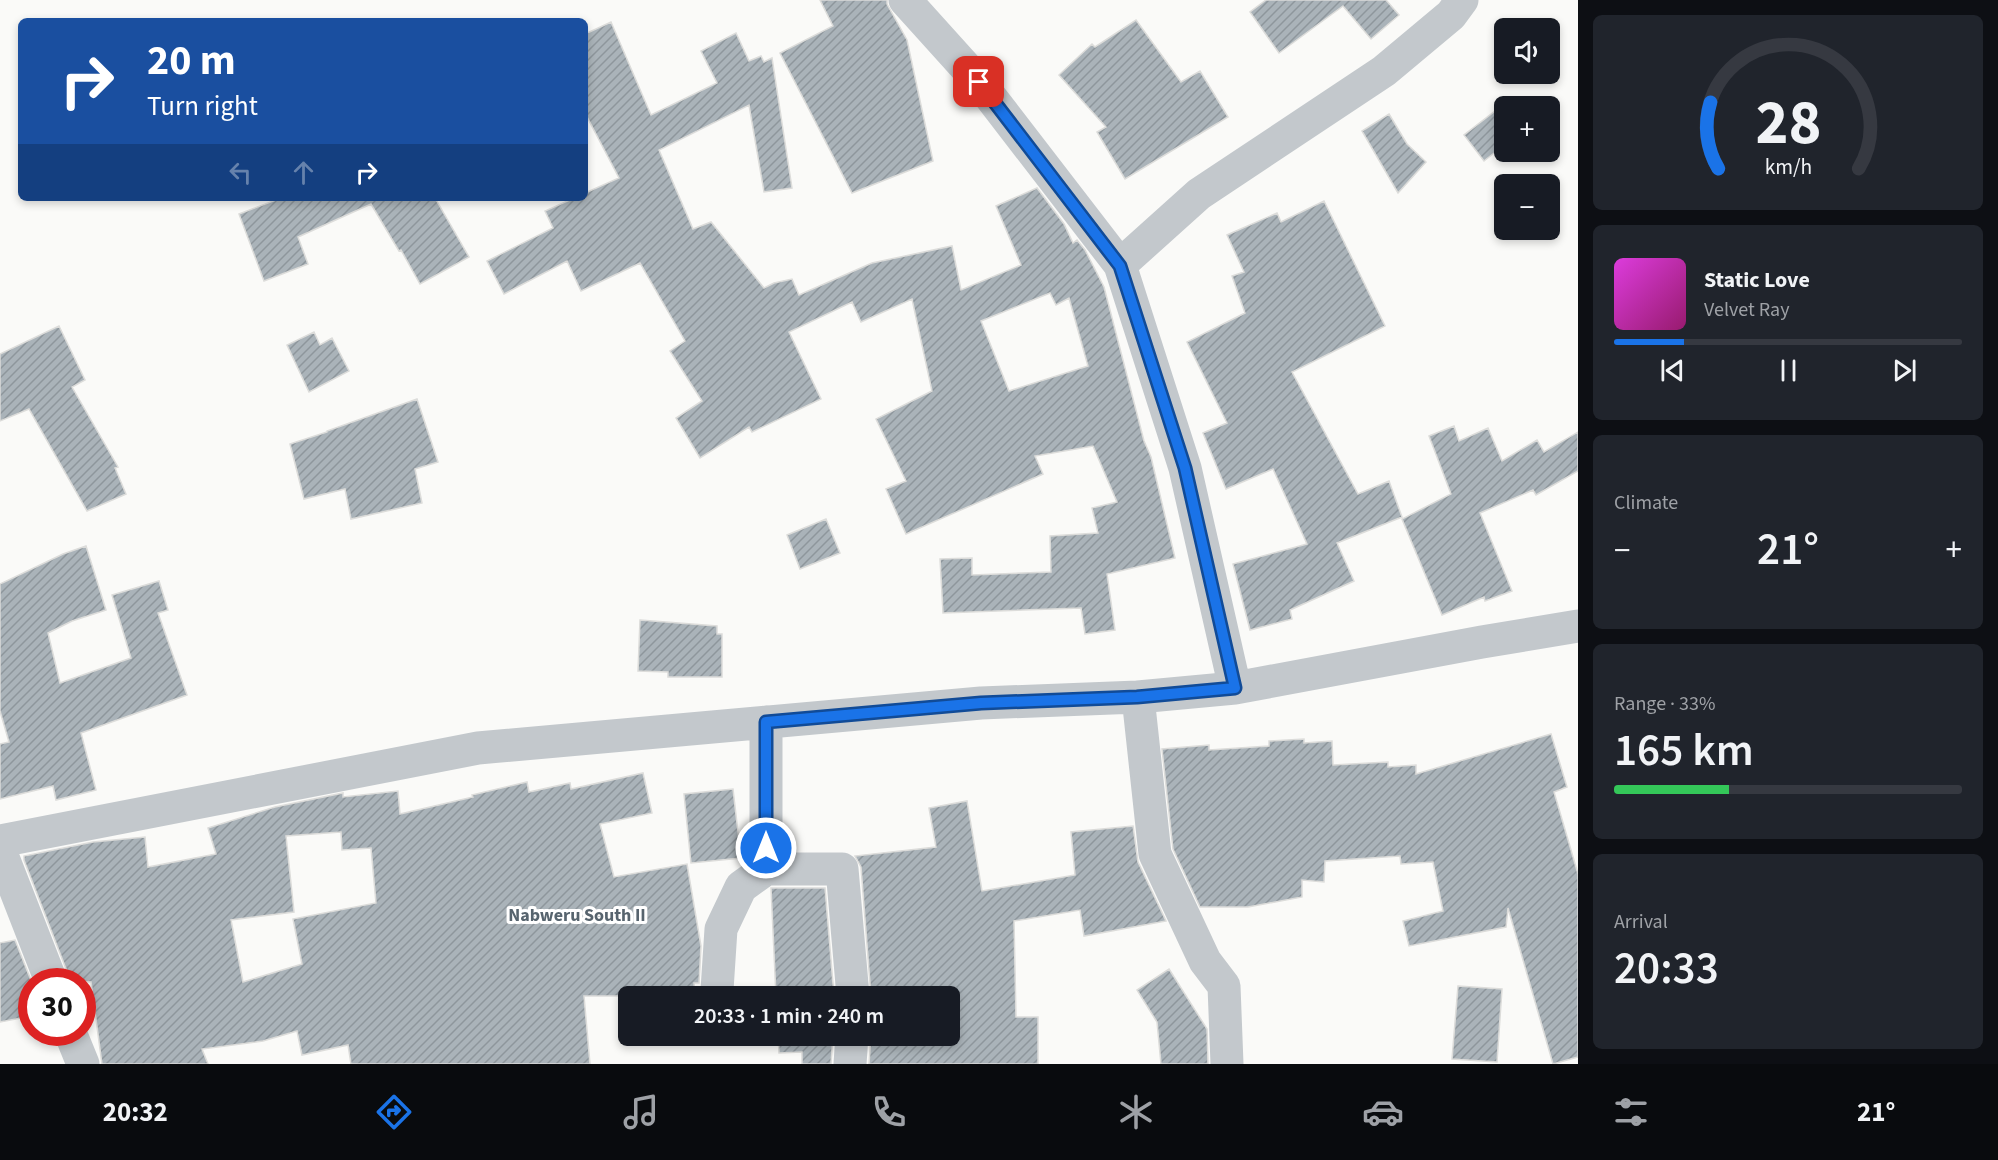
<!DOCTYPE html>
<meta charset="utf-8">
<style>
body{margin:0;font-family:"Source Sans 3",sans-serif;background:#20242c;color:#f1f3f6;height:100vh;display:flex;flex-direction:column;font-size:22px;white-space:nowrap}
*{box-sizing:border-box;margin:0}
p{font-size:20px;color:#9ea1a6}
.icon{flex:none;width:33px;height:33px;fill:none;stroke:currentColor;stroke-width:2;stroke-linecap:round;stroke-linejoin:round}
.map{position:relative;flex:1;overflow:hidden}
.details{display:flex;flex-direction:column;gap:15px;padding:15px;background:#0d0f14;width:420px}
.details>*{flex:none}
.guide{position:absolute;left:18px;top:18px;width:570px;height:183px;border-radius:9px;box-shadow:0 3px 9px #0003;background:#1a4fa0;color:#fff;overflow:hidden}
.tools{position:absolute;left:1494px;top:18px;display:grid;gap:12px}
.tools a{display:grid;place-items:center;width:66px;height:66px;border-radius:9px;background:#171b24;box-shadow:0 3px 9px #0003;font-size:30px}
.speed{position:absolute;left:18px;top:968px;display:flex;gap:12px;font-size:30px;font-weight:700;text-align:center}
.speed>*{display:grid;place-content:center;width:78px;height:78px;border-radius:50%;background:#171b24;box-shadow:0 3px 9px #0003;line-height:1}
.speed .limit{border:9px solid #d22;background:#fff;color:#111}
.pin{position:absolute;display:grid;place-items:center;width:51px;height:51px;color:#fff;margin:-26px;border-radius:12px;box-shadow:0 3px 9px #0006}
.me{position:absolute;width:66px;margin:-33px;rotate:0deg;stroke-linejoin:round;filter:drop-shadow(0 0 4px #0008)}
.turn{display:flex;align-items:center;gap:21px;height:126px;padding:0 30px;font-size:27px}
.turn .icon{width:78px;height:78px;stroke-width:2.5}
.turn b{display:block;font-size:42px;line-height:51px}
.lanes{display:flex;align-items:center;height:57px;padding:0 30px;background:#0003;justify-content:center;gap:30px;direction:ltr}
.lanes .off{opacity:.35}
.big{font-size:45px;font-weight:600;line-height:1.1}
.details .card{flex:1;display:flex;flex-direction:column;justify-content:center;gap:9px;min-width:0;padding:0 21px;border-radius:9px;background:#20242c}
.details .dial{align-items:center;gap:0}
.dial svg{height:156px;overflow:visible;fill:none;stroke:#363941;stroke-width:7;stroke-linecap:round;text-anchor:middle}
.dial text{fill:#f1f3f6;stroke:none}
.song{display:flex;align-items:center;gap:18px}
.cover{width:72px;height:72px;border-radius:9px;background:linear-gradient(135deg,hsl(300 70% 55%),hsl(320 70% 35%))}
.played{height:6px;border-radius:3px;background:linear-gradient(90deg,#1a73e8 20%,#363941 20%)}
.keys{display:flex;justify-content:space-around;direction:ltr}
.heat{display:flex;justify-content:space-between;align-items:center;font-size:33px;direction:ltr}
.charge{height:9px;border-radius:4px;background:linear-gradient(90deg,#34c759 33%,#363941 0)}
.trip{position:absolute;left:618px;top:986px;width:342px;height:60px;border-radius:9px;background:#171b24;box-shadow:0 3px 9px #0003;font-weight:600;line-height:60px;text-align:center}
.menu{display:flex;height:96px;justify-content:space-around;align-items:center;background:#090b0e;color:#9ea1a6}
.menu .icon{width:42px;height:42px}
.menu .active{color:#1a73e8}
.menu b{font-size:27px;color:#f1f3f6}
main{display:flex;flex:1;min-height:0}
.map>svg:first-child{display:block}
.building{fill:url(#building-hatch);stroke:#dcdcda;stroke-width:1.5;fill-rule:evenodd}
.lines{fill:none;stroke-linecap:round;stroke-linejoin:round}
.minor{stroke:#c3c8cc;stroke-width:33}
.route-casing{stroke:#114b97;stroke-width:15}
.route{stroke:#1a73e8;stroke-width:10}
.labels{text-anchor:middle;stroke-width:6;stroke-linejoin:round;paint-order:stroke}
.quarter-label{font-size:18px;font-weight:bold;fill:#57646e;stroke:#fff}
</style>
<main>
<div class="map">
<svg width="1578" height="1064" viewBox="0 0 1578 1064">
<defs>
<pattern id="building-hatch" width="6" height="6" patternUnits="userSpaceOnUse" patternTransform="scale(1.5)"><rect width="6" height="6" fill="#aab3b9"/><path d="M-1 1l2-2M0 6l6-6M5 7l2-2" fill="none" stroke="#8e969c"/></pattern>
</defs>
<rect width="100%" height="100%" fill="#fafaf8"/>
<path class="building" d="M820,0H887V4L907,40L933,161L852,193L780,53L833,26Z
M1266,0H1386L1399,15L1371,39L1343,6L1279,53L1250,12Z
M1136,20L1181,82L1200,71L1228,117L1125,179L1097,132L1106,127L1059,75L1092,44L1095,47Z
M611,22L651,115L717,83L701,51L736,33L749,61L761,56L764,62L772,58L792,188L764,192L749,105L659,150L693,229L711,222L764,288L774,283L792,279L799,295L872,263L952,246L961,290L1021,265L996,206L1037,188L1064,224L1073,243L1077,240L1085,250L1104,287L1144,441L1151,457L1175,558L1107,574L1115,630L1085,634L1081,608L943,613L940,559L972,558V575L1051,572L1050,536L1098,533L1092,508L1117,502L1093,446L1035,456L1043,474L906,534L886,489L906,481L876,419L932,391L912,299L861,322L852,302L789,332L821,399L752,432L749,427L700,458L676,418L702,401L670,351L685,341L640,263L581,291L567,261L504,294L487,261L553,228L545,211L574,198H585V193L619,178L585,113V34ZM1050,293L1056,305L1069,298L1088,366L1009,391L981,321Z
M1512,98H1523L1529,106H1504V145L1484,161L1464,135Z
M1389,114L1407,144L1426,162L1398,193L1362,131Z
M281,198H435L469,257L420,284L401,250L399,251L371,204L298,237L308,264L264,281L239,214Z
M1324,201L1385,326L1292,372L1358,494L1389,481L1402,517L1337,543L1354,581L1290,610L1292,619L1250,630L1233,564L1307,544L1273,469L1226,489L1203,433L1227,423L1187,342L1245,313L1232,276L1244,272L1227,235L1277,213L1281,222Z
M59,326L85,380L72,387L118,467L115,468L126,494L87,511L29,409L0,421V354Z
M314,332L320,345L332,338L349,371L309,392L287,345Z
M417,399L438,462L415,469L422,503L351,519L345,489L304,499L290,444L327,432V431Z
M1454,426L1459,441L1488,428L1502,461L1537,440L1544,452L1578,432V471L1536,495L1533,490L1480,513L1512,591L1485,601L1484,597L1442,615L1402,519L1451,494L1429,436Z
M826,519L840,553L800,569L787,535Z
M86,546L106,610L72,621L48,633L60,683L131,658L112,595L159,581L168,610L158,613L187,695L81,733L96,790L56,800L53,786L0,799V744L9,742L0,711V584L63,554Z
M640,620L717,626V634H722V677H668V672L638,671Z
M1551,734L1567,787L1554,792L1578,874V1057L1553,1064L1508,908L1506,927L1409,946L1403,921L1443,911L1433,862L1401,864L1400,856L1325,861L1324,882L1302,880V897L1248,907H1200L1173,849L1162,749L1209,745V750L1269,746V741L1304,739V743L1332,741L1333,765L1388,762V767L1416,765V774Z
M643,773L652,813L600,824L614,877L687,864L701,946L699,983H694L695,996H584L590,1064H351L348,1045L302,1055L297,1031L263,1041L202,1049L208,1064H102L91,982L69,981L68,974L24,860V856L93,842L145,837L148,867L216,854L208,828L275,807L343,793V797L398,791L400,814L473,797L472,795L527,782L529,792L570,783L571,789ZM341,832L342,850L371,848L376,903L293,919L302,964L243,982L231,920L294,912L286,836Z
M733,789L741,858L691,863L684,794Z
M967,801L982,891L1075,875L1071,832L1133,826L1138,862L1166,921L1084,936L1080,910L1014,921L1016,1017H1038V1064H869L871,1035H950V996H871L861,867L855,856L936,847L929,808Z
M771,888H825L834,996H776Z
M15,940L32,983V1016L0,1022V943Z
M1169,969L1207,1029L1208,1064H1161L1157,1022L1137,990Z
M1458,986L1502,989L1497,1062L1452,1059Z
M778,1035H833L831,1064H802V1052L779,1053Z"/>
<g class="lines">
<path class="minor" d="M905,0L979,82L1120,265L1185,468L1235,688
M1120,265L1199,194L1384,71L1451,15L1462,0
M1138,697L1155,854L1205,961L1224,986L1227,1064
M766,722V869H842L853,996
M0,841L478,748L981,703L1138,697L1235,688L1482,642L1578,626
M0,850L51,981
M717,990L721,929L741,887L766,869
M70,1032L83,1064
M850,1064L852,1035"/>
</g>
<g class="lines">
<g class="route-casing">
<path id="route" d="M766,848V722L981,703L1137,697L1235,688L1185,468L1120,266L979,82"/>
</g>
<use href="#route" class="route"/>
</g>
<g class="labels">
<g class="quarter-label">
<text x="577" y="921">Nabweru South II</text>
</g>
</g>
</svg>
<div class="tools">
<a><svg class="icon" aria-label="sound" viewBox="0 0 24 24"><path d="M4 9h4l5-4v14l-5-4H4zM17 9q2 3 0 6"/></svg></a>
<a>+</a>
<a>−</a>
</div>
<div class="speed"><div class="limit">30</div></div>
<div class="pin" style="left:979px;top:82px;background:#d93025"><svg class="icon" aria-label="arrive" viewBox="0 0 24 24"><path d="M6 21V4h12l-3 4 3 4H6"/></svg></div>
<svg class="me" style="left:766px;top:848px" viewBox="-20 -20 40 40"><circle r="17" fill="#1a73e8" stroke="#fff" stroke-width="3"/><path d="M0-11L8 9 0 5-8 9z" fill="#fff"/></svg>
<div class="trip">20:33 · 1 min · 240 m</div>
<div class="guide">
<div class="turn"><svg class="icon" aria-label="right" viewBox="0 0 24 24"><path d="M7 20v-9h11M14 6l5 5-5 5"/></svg><div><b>20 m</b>Turn right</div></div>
<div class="lanes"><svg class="icon off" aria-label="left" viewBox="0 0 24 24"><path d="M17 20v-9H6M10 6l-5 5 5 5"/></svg><svg class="icon off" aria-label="ahead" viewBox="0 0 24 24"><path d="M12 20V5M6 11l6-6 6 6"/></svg><svg class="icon" aria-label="right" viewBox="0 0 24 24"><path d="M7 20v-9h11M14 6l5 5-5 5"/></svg></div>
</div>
</div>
<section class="details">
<div class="card dial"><svg viewBox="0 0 100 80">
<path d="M14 69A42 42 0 1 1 86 69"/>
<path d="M14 69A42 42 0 0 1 10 35" stroke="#1a73e8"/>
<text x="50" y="56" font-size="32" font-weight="700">28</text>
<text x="50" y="72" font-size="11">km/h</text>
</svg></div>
<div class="card">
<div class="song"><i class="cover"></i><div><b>Static Love</b><p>Velvet Ray</p></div></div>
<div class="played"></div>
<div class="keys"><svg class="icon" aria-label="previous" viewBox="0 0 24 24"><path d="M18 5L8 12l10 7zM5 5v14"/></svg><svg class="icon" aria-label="pause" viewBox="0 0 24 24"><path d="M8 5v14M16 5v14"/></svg><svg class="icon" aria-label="next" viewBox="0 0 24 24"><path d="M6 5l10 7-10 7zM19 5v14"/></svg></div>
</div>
<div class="card"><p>Climate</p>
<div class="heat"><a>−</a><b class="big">21°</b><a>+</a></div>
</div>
<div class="card"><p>Range · 33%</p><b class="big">165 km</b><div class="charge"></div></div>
<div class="card"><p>Arrival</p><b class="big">20:33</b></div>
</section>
</main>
<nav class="menu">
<b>20:32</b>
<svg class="icon active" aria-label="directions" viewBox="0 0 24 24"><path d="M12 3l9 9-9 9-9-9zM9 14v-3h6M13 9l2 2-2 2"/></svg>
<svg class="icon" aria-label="music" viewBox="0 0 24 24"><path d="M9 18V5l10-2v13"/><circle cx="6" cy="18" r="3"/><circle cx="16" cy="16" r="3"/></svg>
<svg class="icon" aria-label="phone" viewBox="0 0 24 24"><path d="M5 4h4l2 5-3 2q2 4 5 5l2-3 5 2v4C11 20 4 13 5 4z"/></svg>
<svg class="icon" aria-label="climate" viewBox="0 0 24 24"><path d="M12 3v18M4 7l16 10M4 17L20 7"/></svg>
<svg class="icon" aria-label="car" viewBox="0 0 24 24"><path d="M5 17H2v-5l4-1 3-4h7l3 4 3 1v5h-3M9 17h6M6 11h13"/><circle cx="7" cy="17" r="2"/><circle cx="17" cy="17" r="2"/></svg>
<svg class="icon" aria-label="filters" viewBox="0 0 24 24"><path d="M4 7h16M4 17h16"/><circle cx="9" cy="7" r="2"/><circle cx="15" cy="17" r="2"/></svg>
<b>21°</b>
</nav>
